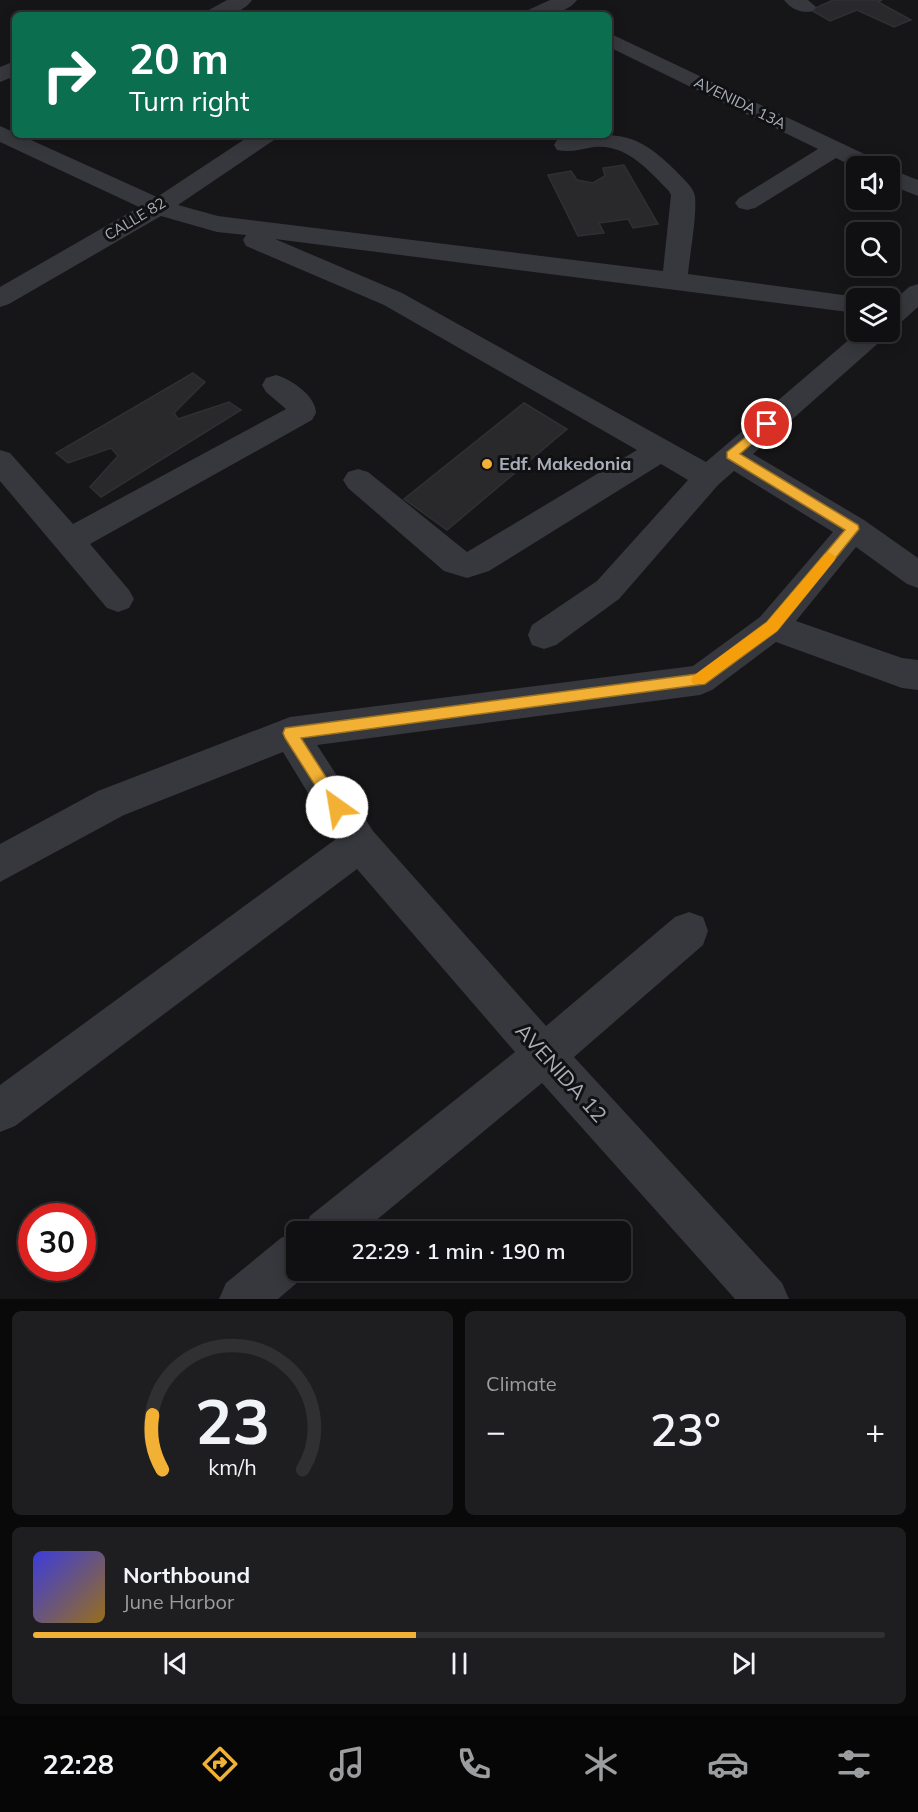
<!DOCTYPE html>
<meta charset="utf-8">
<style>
body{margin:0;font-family:Mulish,sans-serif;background:#1e1e20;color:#f1f3f6;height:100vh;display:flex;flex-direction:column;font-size:22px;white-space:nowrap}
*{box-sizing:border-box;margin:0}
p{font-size:20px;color:#9c9d9f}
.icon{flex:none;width:33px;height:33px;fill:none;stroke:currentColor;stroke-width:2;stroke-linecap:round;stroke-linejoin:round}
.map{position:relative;height:1299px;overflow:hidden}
.details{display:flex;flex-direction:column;gap:12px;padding:12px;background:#09090a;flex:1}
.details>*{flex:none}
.top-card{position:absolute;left:12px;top:12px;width:600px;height:126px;border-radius:9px;box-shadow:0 3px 15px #0003,0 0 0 2px #303032;background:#0b6e4f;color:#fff;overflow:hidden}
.buttons{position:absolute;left:846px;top:156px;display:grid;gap:12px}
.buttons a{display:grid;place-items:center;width:54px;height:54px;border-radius:9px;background:#101012;box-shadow:0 3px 15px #0003,0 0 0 2px #303032;font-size:30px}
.speed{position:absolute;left:18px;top:1203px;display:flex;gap:12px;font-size:30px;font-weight:700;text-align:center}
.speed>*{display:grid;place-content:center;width:78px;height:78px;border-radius:50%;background:#101012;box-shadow:0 3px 15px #0003,0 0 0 2px #303032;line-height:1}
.speed .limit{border:9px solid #d22;background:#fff;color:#111}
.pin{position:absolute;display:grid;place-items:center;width:51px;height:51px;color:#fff;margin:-26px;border:3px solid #fff;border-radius:50%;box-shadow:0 2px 6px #0007}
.me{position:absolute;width:66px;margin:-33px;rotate:328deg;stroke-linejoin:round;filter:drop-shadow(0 0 4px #0008)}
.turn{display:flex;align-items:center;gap:21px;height:126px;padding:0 18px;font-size:27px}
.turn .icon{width:78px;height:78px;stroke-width:2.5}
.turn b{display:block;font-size:42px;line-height:51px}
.big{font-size:45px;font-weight:600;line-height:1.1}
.details .card{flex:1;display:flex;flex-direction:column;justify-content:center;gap:9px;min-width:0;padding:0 21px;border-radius:9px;background:#1e1e20}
.details .dial{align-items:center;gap:0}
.dial svg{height:156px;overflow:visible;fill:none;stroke:#303032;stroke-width:7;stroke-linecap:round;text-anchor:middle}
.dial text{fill:#f1f3f6;stroke:none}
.song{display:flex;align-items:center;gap:18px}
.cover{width:72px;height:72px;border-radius:9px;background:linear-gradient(135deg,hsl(240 70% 55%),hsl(40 70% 35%))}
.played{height:6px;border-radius:3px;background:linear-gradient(90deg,#f2b134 45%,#303032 45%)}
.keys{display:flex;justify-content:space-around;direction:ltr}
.heat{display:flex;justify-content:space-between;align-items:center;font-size:33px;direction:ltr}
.details .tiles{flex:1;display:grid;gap:12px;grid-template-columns:1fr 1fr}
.card:last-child{grid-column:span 2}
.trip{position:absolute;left:286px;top:1221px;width:345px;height:60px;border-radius:9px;background:#101012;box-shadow:0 3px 15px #0003,0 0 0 2px #303032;font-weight:600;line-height:60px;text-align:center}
.tabs{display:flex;height:96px;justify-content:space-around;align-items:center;background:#060607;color:#9c9d9f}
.tabs .icon{width:42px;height:42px}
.tabs .on{color:#f2b134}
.tabs b{font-size:27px;color:#f1f3f6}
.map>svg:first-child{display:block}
.building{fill:#29292c;stroke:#303034;stroke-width:1.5}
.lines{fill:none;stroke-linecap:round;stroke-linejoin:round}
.minor{fill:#37383d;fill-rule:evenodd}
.route{fill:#f2b134;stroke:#9d7322;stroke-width:1.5}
.slow{fill:#f59e0b}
.poi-dot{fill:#f2b134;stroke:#111113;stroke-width:2}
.labels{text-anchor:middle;stroke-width:6;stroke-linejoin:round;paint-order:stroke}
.far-street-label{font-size:15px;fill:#a8adb8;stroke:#111113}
.poi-label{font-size:18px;font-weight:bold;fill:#a8adb8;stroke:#111113;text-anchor:start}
.near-street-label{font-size:21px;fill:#a8adb8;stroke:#111113}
</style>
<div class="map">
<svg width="918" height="1299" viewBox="0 0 918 1299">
<rect width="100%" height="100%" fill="#161618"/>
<path class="building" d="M833,0H882L878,2L911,20L894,27L857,10L830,21L811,10Z
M624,165L658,224L633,228L628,219L599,223L604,233L578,236L548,175L571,171L577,180L593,183L605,176L603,168Z
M193,373L205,382L174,413L178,419L229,402L241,410L101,497L90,487L118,456L111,448L68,463L56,453Z
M524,403L567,429L447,530L404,499Z"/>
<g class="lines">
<path class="minor" d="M227,0H252C241,16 221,15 204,15L207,11Z
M550,0H577C565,16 541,15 523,15L526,11Z
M784,0H808L816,7L813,11C802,14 791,9 784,0Z
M609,33L879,161L883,166L856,168L836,158L755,208L747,210L739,208L735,203L739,198L818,149L609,47Z
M15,61V76L0,82V67Z
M0,126L157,197L251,135H277L274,140L178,205L218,216L663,271L671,195L669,191C648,170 627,144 594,147C582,149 570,153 557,150L554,145L557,140L565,138C618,132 636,131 676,171C682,178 694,187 695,197C697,214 690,254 688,274L865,298H856V313L275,239L402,293L706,462L858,332H887L883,339L753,454L864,520L918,558V588L907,584L856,547L796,621L902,658L918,660V690L902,688L776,642L712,690L700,695L317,745L373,831L546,1026L675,917L689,912L703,917L708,931L703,945L574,1057L782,1283L789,1299H735L542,1083L362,1232H304L310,1216L515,1052L357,869L15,1126L0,1132V1085L336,839L283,752L124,815L0,882V844L98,791L290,717L693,666L760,617L833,532L734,471L718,485L619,599L556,645L544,649L532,645L528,635L532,625L597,581L688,480L661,464L489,571L467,578L444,571L348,488L343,480L348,472L358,469L368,472L467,552L637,450L384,305L246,246L243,240L246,235L217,232L161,216L9,304L0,307V287L139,207L0,142Z
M890,169L918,180V196L890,185Z
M918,284V307L899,324L890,327V304L909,287Z
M276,375C291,379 316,396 316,413L312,420L90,544L129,590L134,599L129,608L118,612L107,608L0,481V450L10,453L73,524L286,409L266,392L262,385L266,378Z
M297,1231V1270H312L278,1299H219L226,1283L281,1238Z"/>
</g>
<path class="route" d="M767,420L773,424L771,427L740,454L858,525L859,529L777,631L705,684L301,738L345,807L342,812L337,814L332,812L285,738L283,733L285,728L697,674L767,622L845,530L727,458V452Z"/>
<path class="slow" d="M829,552L836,557L834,561L777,631L703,684H693L691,680L693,676L767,622L825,554Z"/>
<circle class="poi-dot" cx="487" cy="464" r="6"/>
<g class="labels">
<g class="far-street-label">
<text transform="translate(740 103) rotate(26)" y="5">AVENIDA 13A</text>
<text transform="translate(135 219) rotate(-31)" y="5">CALLE 82</text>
</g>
<g class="poi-label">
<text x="499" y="470">Edf. Makedonia</text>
</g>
<g class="near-street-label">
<text transform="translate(561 1073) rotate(48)" y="7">AVENIDA 12</text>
</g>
</g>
</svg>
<div class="buttons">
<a><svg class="icon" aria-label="sound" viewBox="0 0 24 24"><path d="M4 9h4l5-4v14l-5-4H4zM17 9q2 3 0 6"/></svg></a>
<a><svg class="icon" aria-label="search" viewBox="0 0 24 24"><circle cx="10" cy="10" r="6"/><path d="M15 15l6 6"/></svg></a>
<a><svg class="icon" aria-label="layers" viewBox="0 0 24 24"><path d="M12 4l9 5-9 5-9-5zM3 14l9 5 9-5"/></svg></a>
</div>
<div class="speed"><div class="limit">30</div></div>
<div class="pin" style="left:767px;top:424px;background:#d93025"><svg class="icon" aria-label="arrive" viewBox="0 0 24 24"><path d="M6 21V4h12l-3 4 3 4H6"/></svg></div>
<svg class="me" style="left:337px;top:807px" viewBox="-20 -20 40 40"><circle r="19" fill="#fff"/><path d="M0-13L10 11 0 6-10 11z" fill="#f2b134"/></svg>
<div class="trip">22:29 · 1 min · 190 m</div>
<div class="top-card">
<div class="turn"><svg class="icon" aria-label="right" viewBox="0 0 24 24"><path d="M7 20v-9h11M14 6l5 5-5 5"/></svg><div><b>20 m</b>Turn right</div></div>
</div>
</div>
<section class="details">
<div class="tiles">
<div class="card dial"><svg viewBox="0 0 100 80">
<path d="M14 69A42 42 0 1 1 86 69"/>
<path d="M14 69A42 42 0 0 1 9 41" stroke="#f2b134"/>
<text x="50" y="56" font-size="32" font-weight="700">23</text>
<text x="50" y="72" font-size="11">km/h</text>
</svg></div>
<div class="card"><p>Climate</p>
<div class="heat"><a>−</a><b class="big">23°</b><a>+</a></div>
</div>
<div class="card">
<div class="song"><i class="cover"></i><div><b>Northbound</b><p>June Harbor</p></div></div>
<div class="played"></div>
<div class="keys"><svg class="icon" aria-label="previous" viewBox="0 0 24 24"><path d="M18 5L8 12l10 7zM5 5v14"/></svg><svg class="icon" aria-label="pause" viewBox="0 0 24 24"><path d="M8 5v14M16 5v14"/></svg><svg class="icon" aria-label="next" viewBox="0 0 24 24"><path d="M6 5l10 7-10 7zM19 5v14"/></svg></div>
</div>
</div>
</section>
<nav class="tabs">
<b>22:28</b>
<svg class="icon on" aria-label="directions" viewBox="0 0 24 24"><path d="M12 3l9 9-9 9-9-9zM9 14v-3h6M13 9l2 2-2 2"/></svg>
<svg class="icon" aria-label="music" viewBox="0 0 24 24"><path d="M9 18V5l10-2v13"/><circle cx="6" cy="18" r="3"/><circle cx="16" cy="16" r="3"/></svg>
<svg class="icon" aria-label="phone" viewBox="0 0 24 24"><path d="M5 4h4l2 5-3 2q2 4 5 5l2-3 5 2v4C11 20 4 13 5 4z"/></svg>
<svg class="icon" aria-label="climate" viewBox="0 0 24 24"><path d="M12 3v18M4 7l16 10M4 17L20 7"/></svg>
<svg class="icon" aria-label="car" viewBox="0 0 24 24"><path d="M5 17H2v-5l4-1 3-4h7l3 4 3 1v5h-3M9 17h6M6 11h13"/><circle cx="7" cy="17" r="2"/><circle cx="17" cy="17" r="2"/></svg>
<svg class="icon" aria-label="filters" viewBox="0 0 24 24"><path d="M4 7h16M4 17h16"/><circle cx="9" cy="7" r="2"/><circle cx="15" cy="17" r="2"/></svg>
</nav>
